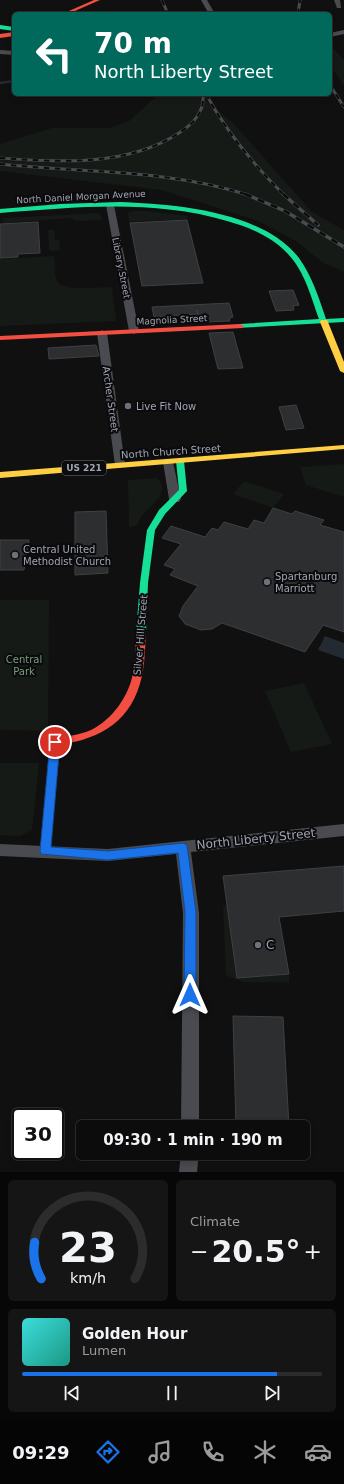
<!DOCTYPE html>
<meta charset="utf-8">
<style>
body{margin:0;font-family:"DejaVu Sans",sans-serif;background:#151515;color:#f1f3f6;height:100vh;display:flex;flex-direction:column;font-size:15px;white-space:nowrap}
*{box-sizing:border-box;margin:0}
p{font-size:13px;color:#9a9b9d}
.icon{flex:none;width:22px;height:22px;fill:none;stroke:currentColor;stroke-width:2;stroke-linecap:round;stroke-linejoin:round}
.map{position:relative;height:1172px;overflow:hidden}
.panel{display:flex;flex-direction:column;gap:8px;padding:8px;background:#070707;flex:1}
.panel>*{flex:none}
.banner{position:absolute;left:12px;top:12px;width:320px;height:84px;border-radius:6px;box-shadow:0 2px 6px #0003,0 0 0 1px #2c2c2d;background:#00695c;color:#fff;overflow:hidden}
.speed{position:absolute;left:12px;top:1108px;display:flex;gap:8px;font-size:20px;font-weight:700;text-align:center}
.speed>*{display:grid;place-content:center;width:52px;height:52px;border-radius:50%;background:#0c0c0c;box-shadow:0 2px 6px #0003,0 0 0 1px #2c2c2d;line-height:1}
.speed .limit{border:2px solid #111;border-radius:6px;background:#fff;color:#111}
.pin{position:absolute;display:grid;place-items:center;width:34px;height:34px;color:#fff;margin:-17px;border:2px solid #fff;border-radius:50%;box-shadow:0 1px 4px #0007}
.me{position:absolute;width:44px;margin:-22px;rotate:0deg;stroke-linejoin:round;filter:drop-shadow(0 0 3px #0008)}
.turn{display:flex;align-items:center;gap:14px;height:84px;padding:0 16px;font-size:18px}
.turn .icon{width:52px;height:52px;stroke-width:2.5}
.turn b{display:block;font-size:28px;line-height:34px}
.big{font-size:30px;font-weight:800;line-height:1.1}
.panel .widget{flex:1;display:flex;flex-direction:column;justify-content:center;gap:6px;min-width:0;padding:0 14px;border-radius:6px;background:#151515}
.panel .dial{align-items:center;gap:0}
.dial svg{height:104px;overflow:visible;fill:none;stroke:#2c2c2d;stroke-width:7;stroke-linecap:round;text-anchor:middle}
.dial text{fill:#f1f3f6;stroke:none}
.song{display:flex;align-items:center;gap:12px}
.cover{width:48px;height:48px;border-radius:6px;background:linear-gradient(135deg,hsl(180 70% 55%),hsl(170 70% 35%))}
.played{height:4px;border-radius:2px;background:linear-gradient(90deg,#1a73e8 85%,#2c2c2d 85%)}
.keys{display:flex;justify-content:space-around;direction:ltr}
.heat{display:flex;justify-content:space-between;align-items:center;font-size:22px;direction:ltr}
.panel .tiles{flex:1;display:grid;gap:8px;grid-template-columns:1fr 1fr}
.widget:last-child{grid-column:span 2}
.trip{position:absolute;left:76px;top:1120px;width:234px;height:40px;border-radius:6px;background:#0c0c0c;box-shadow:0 2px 6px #0003,0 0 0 1px #2c2c2d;font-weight:800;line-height:40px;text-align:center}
.tab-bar{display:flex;height:64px;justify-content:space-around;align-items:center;background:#050505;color:#9a9b9d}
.tab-bar .icon{width:28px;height:28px}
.tab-bar .selected{color:#1a73e8}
.tab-bar b{font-size:18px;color:#f1f3f6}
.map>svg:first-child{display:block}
.green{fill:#151a16}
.water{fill:#242a32}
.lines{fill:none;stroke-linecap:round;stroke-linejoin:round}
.stream{stroke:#242a32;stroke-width:2.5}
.building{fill:#2d2e30;stroke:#3e4044}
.street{fill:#4a4b50;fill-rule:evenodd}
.fast{fill:#16e098;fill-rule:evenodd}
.slow{fill:#ffcf43;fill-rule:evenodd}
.jam{fill:#f24e42;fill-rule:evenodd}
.rail-far1-casing{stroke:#4a4b4e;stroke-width:3}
.rail-casing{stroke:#4a4b4e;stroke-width:3.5}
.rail-far1{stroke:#0b0a0c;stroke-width:2;stroke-dasharray:5.5;stroke-linecap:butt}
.rail{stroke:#0b0a0c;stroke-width:2.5;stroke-dasharray:7;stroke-linecap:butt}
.route{fill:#1a73e8;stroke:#114b97}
.poi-dot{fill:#6e717a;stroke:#0b0a0c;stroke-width:1.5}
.labels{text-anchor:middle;stroke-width:4;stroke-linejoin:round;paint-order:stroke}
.far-street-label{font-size:9px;fill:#a0a5b3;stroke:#0b0a0c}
.shield{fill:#0b0a0c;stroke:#737681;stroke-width:1}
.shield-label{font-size:9px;font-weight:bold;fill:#a0a5b3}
.street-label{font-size:10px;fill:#a0a5b3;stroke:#0b0a0c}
.poi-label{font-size:10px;fill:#a0a5b3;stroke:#0b0a0c;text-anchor:start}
.park-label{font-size:10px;fill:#759f79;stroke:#0b0a0c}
.near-street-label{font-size:12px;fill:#a0a5b3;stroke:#0b0a0c}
.near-poi-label{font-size:12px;fill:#a0a5b3;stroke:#0b0a0c;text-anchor:start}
</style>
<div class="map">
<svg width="344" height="1172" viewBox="0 0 344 1172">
<rect width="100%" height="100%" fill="#101010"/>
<path class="green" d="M330,45L344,60V86L330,65Z
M161,94H198L234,124L312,212L344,230V272L322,262L296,241L258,221L162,190L0,171V144L52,128H110L129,121L152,100Z
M133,211H147L188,216L187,219L129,222L128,213Z
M98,213L101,215L102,220L76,221L71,218L3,223V218Z
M48,230H54L55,240H59L60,250L49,251Z
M54,256C55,263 54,275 57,281C63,292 100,287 112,287L116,321L0,326V259Z
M344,464V497L306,485L300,467Z
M157,478C173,492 148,507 141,517C139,520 138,524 136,526L129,527L128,480Z
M244,481L284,494L273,508L233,494Z
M0,600H49L48,731L0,730Z
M304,683L332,744L291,752L265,691Z
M0,763H39L32,830L20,836L0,835Z
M227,905L237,978L289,974V982H243C238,978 230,979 226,974L223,906Z"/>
<path class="water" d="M325,636L344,643V659L318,650Z"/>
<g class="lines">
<path class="stream" d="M0,83L14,81"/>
</g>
<path class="building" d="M187,220L203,283L142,286L130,223Z
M38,222L40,253L18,254V257L0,258V224Z
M293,290L299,305L293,306L294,310L276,311L269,291Z
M229,303L233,317L229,318L230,321L206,322L205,319H199L197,310L198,314L154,317L152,307Z
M233,332L243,368L218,369L209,333Z
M96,345L99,356L49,359L48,348Z
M296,405L304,428L286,430L279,407Z
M273,508L292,514L295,511L324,520L320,525L344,532V632L323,625L305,652L222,623L212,629L201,630L185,624L179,616L183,606L198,586L170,575L175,569L164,565L181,544L162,538L171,526L205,537L212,528L218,530L224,522L248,529L254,520L264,523Z
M106,511L108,573L75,575V512Z
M0,540H29L24,570H0Z
M344,866V911L279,917L289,974L237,978L223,876Z
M233,1016L283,1017L289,1127H236Z"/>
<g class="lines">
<path class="street" d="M201,0H207L215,14H209Z
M334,0H340L341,8H337Z
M344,30V34L330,37V33Z
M0,50L14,51V55L0,54Z
M110,202L114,205L139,331L134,334L129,331L106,205Z
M102,330L107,333L125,465L120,468L115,465L97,333Z
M168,459L173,462L181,499L179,502H171L169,499L163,462Z
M344,824V836L191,852L199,913V1127H181L183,913L176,854L108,861L0,856V844L108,849Z
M181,1153H199L197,1172H179Z"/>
<path class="fast" d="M0,25L14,27V31L0,29Z
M120,202C174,204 263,211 299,258C312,276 319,298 326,319L344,318V322L237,328L236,326L240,324L319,319C311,297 305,272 288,254C272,237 249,227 227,221C153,199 76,207 0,213V209L60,204Z
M177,459H180L184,461L187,491L165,514L155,530L148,583L146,633L141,636L136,633L140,583L147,530L159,510L179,490L176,461Z"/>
<path class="slow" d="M321,320H327L328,322L344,362V373L340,371L320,322Z
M344,445V449L0,478V472Z"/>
<path class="jam" d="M94,0H100L68,14H62Z
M14,32V36L0,38V34Z
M240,324L244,326L243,328L0,340V336Z
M141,630L146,633C145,647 145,662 142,676C132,721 102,738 60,745L50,851L49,854L45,855L41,854L40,851L50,742L51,739L55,738C67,736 80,735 91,730C112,720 129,696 133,673C136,660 135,646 136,633Z"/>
<g class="rail-far1-casing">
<path id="rail-far1" d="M162,0L168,14
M298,14L300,0
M330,85L344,107
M206,94C227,133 253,164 284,195
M0,158C59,162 127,167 179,133C193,124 205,112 203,94
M0,164C82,173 168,169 248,195"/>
</g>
<g class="rail-casing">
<path id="rail" d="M245,194L285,211L344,247
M283,194L318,225"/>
</g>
<use href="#rail-far1" class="rail-far1"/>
<use href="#rail" class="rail"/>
</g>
<path class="route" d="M55,738L59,739L60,742L51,847L108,851L183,843L187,845L196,912V995L194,999L190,1000L186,999L184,995L185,912L178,853L108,860L41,854L40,851L50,742L51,739Z"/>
<g class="poi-dot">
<circle cx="128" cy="406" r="4"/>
<circle cx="15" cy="555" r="4"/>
<circle cx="267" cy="582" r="4"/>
<circle cx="258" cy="945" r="4"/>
</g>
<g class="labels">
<g class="far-street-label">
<text transform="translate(81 197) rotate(-3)" y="3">North Daniel Morgan Avenue</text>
<text transform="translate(121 268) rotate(79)" y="3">Library Street</text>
<text transform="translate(172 320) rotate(-3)" y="3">Magnolia Street</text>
</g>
<rect class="shield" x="62" y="461" width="44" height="14" rx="3"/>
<g class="shield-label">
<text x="84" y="471">US 221</text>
</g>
<g class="street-label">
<text transform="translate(111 399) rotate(82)" y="4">Archer Street</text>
<text transform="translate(171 451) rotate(-4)" y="4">North Church Street</text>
<text transform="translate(140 635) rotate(-85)" y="4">Silver Hill Street</text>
</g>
<g class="poi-label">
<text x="136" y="410">Live Fit Now</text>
<text x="23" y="553">Central United<tspan x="23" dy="12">Methodist Church</tspan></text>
<text x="275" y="580">Spartanburg<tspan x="275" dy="12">Marriott</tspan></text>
</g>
<g class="park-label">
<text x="24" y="663">Central<tspan x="24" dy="12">Park</tspan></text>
</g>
<g class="near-street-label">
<text transform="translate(256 839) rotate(-6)" y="4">North Liberty Street</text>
</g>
<g class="near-poi-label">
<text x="266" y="949">C</text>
</g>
</g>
</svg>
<div class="speed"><div class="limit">30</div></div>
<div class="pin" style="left:55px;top:742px;background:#d93025"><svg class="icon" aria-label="arrive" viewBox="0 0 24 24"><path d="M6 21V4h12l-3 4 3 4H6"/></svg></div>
<svg class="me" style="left:190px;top:995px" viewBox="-20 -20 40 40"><path d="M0-17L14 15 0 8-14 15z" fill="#1a73e8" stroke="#fff" stroke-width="4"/></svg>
<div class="trip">09:30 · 1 min · 190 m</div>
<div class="banner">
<div class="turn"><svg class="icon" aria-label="left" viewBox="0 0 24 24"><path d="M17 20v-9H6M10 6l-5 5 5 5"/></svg><div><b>70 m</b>North Liberty Street</div></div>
</div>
</div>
<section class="panel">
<div class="tiles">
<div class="widget dial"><svg viewBox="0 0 100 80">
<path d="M14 69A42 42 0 1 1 86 69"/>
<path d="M14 69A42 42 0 0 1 9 41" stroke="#1a73e8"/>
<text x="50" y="56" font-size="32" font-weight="700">23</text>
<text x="50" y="72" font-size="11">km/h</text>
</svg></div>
<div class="widget"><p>Climate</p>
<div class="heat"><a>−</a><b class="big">20.5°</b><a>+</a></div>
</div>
<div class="widget">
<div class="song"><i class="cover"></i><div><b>Golden Hour</b><p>Lumen</p></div></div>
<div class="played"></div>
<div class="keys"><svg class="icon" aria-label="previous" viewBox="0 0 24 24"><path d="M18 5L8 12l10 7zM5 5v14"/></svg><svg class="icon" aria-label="pause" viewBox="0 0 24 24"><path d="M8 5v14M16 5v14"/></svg><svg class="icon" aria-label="next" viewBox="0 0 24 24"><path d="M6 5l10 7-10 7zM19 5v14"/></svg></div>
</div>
</div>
</section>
<nav class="tab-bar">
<b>09:29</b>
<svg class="icon selected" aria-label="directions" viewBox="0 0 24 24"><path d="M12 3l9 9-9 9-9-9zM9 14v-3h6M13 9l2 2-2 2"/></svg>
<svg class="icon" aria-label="music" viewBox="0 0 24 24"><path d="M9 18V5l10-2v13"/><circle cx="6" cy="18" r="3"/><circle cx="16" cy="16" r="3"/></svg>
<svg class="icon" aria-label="phone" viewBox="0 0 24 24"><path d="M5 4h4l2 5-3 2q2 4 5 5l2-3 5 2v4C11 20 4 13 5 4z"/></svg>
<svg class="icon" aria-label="climate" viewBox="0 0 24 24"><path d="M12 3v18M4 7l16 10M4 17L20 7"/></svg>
<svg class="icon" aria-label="car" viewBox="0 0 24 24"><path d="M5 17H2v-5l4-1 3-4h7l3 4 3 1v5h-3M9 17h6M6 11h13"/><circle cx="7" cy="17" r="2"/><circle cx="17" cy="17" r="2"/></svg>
</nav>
